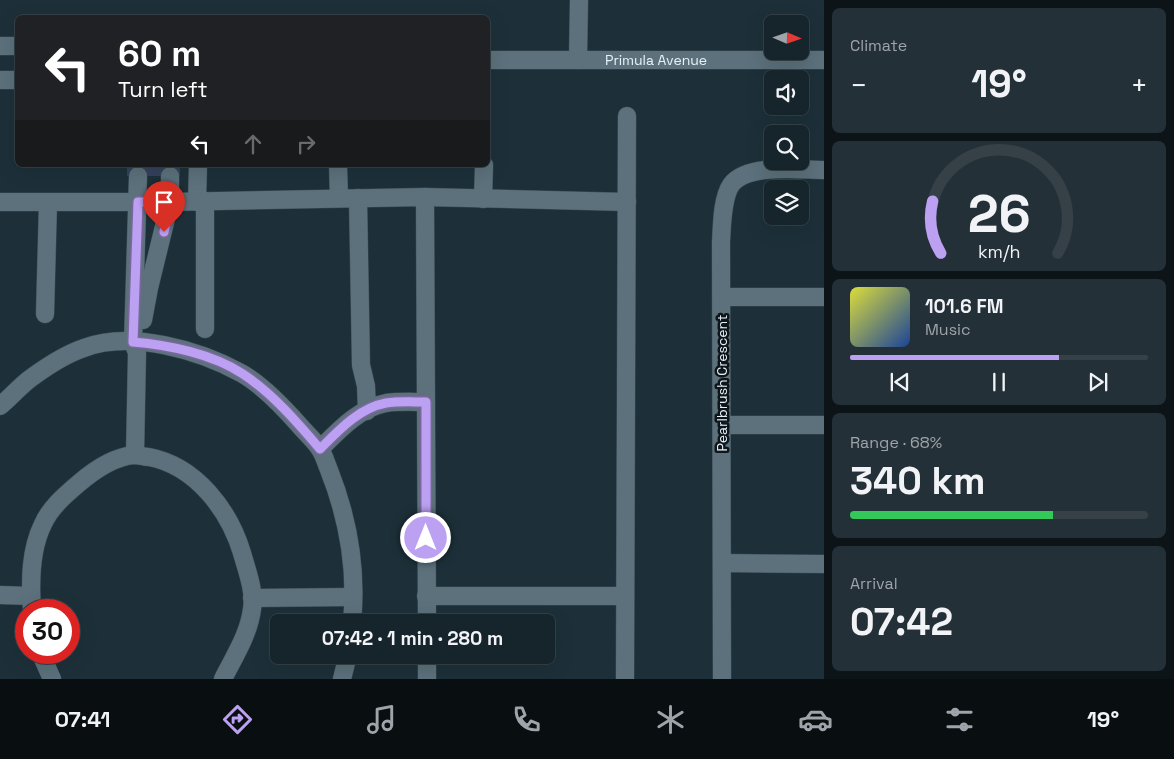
<!DOCTYPE html>
<meta charset="utf-8">
<style>
body{margin:0;font-family:"Space Grotesk",sans-serif;background:#233037;color:#f1f3f6;height:100vh;display:flex;flex-direction:column;font-size:19px;white-space:nowrap}
*{box-sizing:border-box;margin:0}
p{font-size:16px;color:#9ea4a9}
.icon{flex:none;width:28px;height:28px;fill:none;stroke:currentColor;stroke-width:2;stroke-linecap:round;stroke-linejoin:round}
.map{position:relative;flex:1;overflow:hidden}
.panel{display:flex;flex-direction:column;gap:8px;padding:8px;background:#0c1418;width:350px}
.panel>*{flex:none}
.top-card{position:absolute;left:15px;top:15px;width:475px;height:152px;border-radius:8px;box-shadow:0 5px 20px #0002,0 0 0 1px #354147;background:#202124;color:#fff;overflow:hidden}
.needle{width:32px;rotate:92deg}
.buttons{position:absolute;left:764px;top:15px;display:grid;gap:10px}
.buttons a{display:grid;place-items:center;width:45px;height:45px;border-radius:8px;background:#16242b;box-shadow:0 5px 20px #0002,0 0 0 1px #354147;font-size:25px}
.speed{position:absolute;left:15px;top:599px;display:flex;gap:10px;font-size:25px;font-weight:700;text-align:center}
.speed>*{display:grid;place-content:center;width:65px;height:65px;border-radius:50%;background:#16242b;box-shadow:0 5px 20px #0002,0 0 0 1px #354147;line-height:1}
.speed .limit{border:8px solid #d22;background:#fff;color:#111}
.pin{position:absolute;display:grid;place-items:center;width:42px;height:42px;color:#fff;margin:-51px -21px;border-radius:50% 50% 50% 0;rotate:-45deg;box-shadow:0 0 5px #0007}
.pin .icon{rotate:45deg}
.me{position:absolute;width:55px;margin:-28px;rotate:0deg;stroke-linejoin:round;filter:drop-shadow(0 0 4px #0008)}
.turn{display:flex;align-items:center;gap:18px;height:105px;padding:0 20px;font-size:22px}
.turn .icon{width:65px;height:65px;stroke-width:2.5}
.turn b{display:block;font-size:35px;line-height:42px}
.lanes{display:flex;align-items:center;height:48px;padding:0 20px;background:#0003;justify-content:center;gap:25px;direction:ltr}
.lanes .off{opacity:.35}
.big{font-size:38px;font-weight:600;line-height:1.1}
.panel .tile{flex:1;display:flex;flex-direction:column;justify-content:center;gap:8px;min-width:0;padding:0 18px;border-radius:8px;background:#233037}
.panel .dial{align-items:center;gap:0}
.dial svg{height:130px;overflow:visible;fill:none;stroke:#354147;stroke-width:7;stroke-linecap:round;text-anchor:middle}
.dial text{fill:#f1f3f6;stroke:none}
.song{display:flex;align-items:center;gap:15px}
.cover{width:60px;height:60px;border-radius:8px;background:linear-gradient(135deg,hsl(60 70% 55%),hsl(220 70% 35%))}
.played{height:5px;border-radius:2px;background:linear-gradient(90deg,#bca0f2 70%,#354147 70%)}
.keys{display:flex;justify-content:space-around;direction:ltr}
.heat{display:flex;justify-content:space-between;align-items:center;font-size:28px;direction:ltr}
.charge{height:8px;border-radius:4px;background:linear-gradient(90deg,#34c759 68%,#354147 0)}
.trip{position:absolute;left:270px;top:614px;width:285px;height:50px;border-radius:8px;background:#16242b;box-shadow:0 5px 20px #0002,0 0 0 1px #354147;font-weight:600;line-height:50px;text-align:center}
.tabs{display:flex;height:80px;justify-content:space-around;align-items:center;background:#090e11;color:#9ea4a9}
.tabs .icon{width:35px;height:35px}
.tabs .active{color:#bca0f2}
.tabs b{font-size:22px;color:#f1f3f6}
main{display:flex;flex:1;min-height:0}
.map>svg:first-child{display:block}
.building{fill:#35425d}
.lines{fill:none;stroke-linecap:round;stroke-linejoin:round}
.minor-casing{stroke:#3b4b54;stroke-width:19}
.minor{stroke:#5c717c;stroke-width:18}
.route-casing{stroke:#7a689d;stroke-width:12}
.route{stroke:#bca0f2;stroke-width:9}
.labels{text-anchor:middle;stroke-width:5;stroke-linejoin:round;paint-order:stroke}
.street-label{font-size:14px;fill:#e5f1f7;stroke:#0e161b}
</style>
<main>
<div class="map">
<svg width="824" height="679" viewBox="0 0 824 679">
<rect width="100%" height="100%" fill="#1d3039"/>
<path class="building" d="M127,165H180V176H127Z"/>
<g class="lines">
<g class="minor-casing">
<g id="minor">
<path d="M0,46H18"/>
<path id="s1" d="M488,60H824"/>
<path d="M578,60L579,0"/>
<path d="M0,80H18"/>
<path d="M338,165L339,198"/>
<path d="M425,197L427,622"/>
<path d="M358,198L361,365L366,386L367,411"/>
<path d="M483,199L484,165"/>
<path d="M0,202H170L425,197L627,202"/>
<path d="M197,202L198,165"/>
<path d="M722,297H824"/>
<path d="M45,314L48,203"/>
<path d="M143,320L149,288L170,202V176"/>
<path d="M205,329V201"/>
<path d="M0,406C11,397 20,386 31,378C46,367 66,354 84,348C130,330 199,350 241,373C261,384 285,409 300,426C306,433 315,441 320,449C324,455 326,463 329,470C348,518 357,571 352,622"/>
<path d="M722,425H824"/>
<path d="M320,449C339,430 359,408 386,403C399,401 413,402 426,402"/>
<path d="M135,455L137,353L133,342L138,176"/>
<path d="M722,563L824,564"/>
<path d="M0,595L31,596"/>
<path d="M426,596H625"/>
<path d="M252,598L352,597"/>
<path d="M32,610C30,582 30,550 43,524C50,508 65,495 78,484C93,471 112,457 134,455C139,455 144,457 149,457C196,466 229,510 242,553C247,571 255,591 252,609C249,634 234,657 223,679"/>
<path d="M40,652L52,679"/>
<path d="M427,655V679"/>
<path d="M342,679L348,655"/>
<path d="M625,679L627,116"/>
<path d="M722,679L721,242C722,226 722,198 731,185C747,163 800,170 824,170"/>
</g>
</g>
<use href="#minor" class="minor"/>
</g>
<g class="lines">
<g class="route-casing">
<path id="route" d="M164,232L170,202H138L133,342C169,345 213,354 243,374C273,394 297,422 320,449C339,430 359,408 386,403C399,401 413,402 426,402V538"/>
</g>
<use href="#route" class="route"/>
</g>
<g class="labels">
<g class="street-label">
<text dy="5" stroke="none"><textPath href="#s1" startOffset="168">Primula Avenue</textPath></text>
<text transform="translate(722 383) rotate(-90)" y="5">Pearlbrush Crescent</text>
</g>
</g>
</svg>
<div class="buttons">
<a><svg class="needle" viewBox="-14 -14 28 28"><path d="M0-13l5 13h-10z" fill="#e53935"/><path d="M0 13l5-13h-10z" fill="#9ea4a9"/></svg></a>
<a><svg class="icon" aria-label="sound" viewBox="0 0 24 24"><path d="M4 9h4l5-4v14l-5-4H4zM17 9q2 3 0 6"/></svg></a>
<a><svg class="icon" aria-label="search" viewBox="0 0 24 24"><circle cx="10" cy="10" r="6"/><path d="M15 15l6 6"/></svg></a>
<a><svg class="icon" aria-label="layers" viewBox="0 0 24 24"><path d="M12 4l9 5-9 5-9-5zM3 14l9 5 9-5"/></svg></a>
</div>
<div class="speed"><div class="limit">30</div></div>
<div class="pin" style="left:164px;top:232px;background:#d93025"><svg class="icon" aria-label="arrive" viewBox="0 0 24 24"><path d="M6 21V4h12l-3 4 3 4H6"/></svg></div>
<svg class="me" style="left:426px;top:538px" viewBox="-20 -20 40 40"><circle r="17" fill="#bca0f2" stroke="#fff" stroke-width="3"/><path d="M0-11L8 9 0 5-8 9z" fill="#fff"/></svg>
<div class="trip">07:42 · 1 min · 280 m</div>
<div class="top-card">
<div class="turn"><svg class="icon" aria-label="left" viewBox="0 0 24 24"><path d="M17 20v-9H6M10 6l-5 5 5 5"/></svg><div><b>60 m</b>Turn left</div></div>
<div class="lanes"><svg class="icon" aria-label="left" viewBox="0 0 24 24"><path d="M17 20v-9H6M10 6l-5 5 5 5"/></svg><svg class="icon off" aria-label="ahead" viewBox="0 0 24 24"><path d="M12 20V5M6 11l6-6 6 6"/></svg><svg class="icon off" aria-label="right" viewBox="0 0 24 24"><path d="M7 20v-9h11M14 6l5 5-5 5"/></svg></div>
</div>
</div>
<section class="panel">
<div class="tile"><p>Climate</p>
<div class="heat"><a>−</a><b class="big">19°</b><a>+</a></div>
</div>
<div class="tile dial"><svg viewBox="0 0 100 80">
<path d="M14 69A42 42 0 1 1 86 69"/>
<path d="M14 69A42 42 0 0 1 9 37" stroke="#bca0f2"/>
<text x="50" y="56" font-size="32" font-weight="700">26</text>
<text x="50" y="72" font-size="11">km/h</text>
</svg></div>
<div class="tile">
<div class="song"><i class="cover"></i><div><b>101.6 FM</b><p>Music</p></div></div>
<div class="played"></div>
<div class="keys"><svg class="icon" aria-label="previous" viewBox="0 0 24 24"><path d="M18 5L8 12l10 7zM5 5v14"/></svg><svg class="icon" aria-label="pause" viewBox="0 0 24 24"><path d="M8 5v14M16 5v14"/></svg><svg class="icon" aria-label="next" viewBox="0 0 24 24"><path d="M6 5l10 7-10 7zM19 5v14"/></svg></div>
</div>
<div class="tile"><p>Range · 68%</p><b class="big">340 km</b><div class="charge"></div></div>
<div class="tile"><p>Arrival</p><b class="big">07:42</b></div>
</section>
</main>
<nav class="tabs">
<b>07:41</b>
<svg class="icon active" aria-label="directions" viewBox="0 0 24 24"><path d="M12 3l9 9-9 9-9-9zM9 14v-3h6M13 9l2 2-2 2"/></svg>
<svg class="icon" aria-label="music" viewBox="0 0 24 24"><path d="M9 18V5l10-2v13"/><circle cx="6" cy="18" r="3"/><circle cx="16" cy="16" r="3"/></svg>
<svg class="icon" aria-label="phone" viewBox="0 0 24 24"><path d="M5 4h4l2 5-3 2q2 4 5 5l2-3 5 2v4C11 20 4 13 5 4z"/></svg>
<svg class="icon" aria-label="climate" viewBox="0 0 24 24"><path d="M12 3v18M4 7l16 10M4 17L20 7"/></svg>
<svg class="icon" aria-label="car" viewBox="0 0 24 24"><path d="M5 17H2v-5l4-1 3-4h7l3 4 3 1v5h-3M9 17h6M6 11h13"/><circle cx="7" cy="17" r="2"/><circle cx="17" cy="17" r="2"/></svg>
<svg class="icon" aria-label="filters" viewBox="0 0 24 24"><path d="M4 7h16M4 17h16"/><circle cx="9" cy="7" r="2"/><circle cx="15" cy="17" r="2"/></svg>
<b>19°</b>
</nav>
